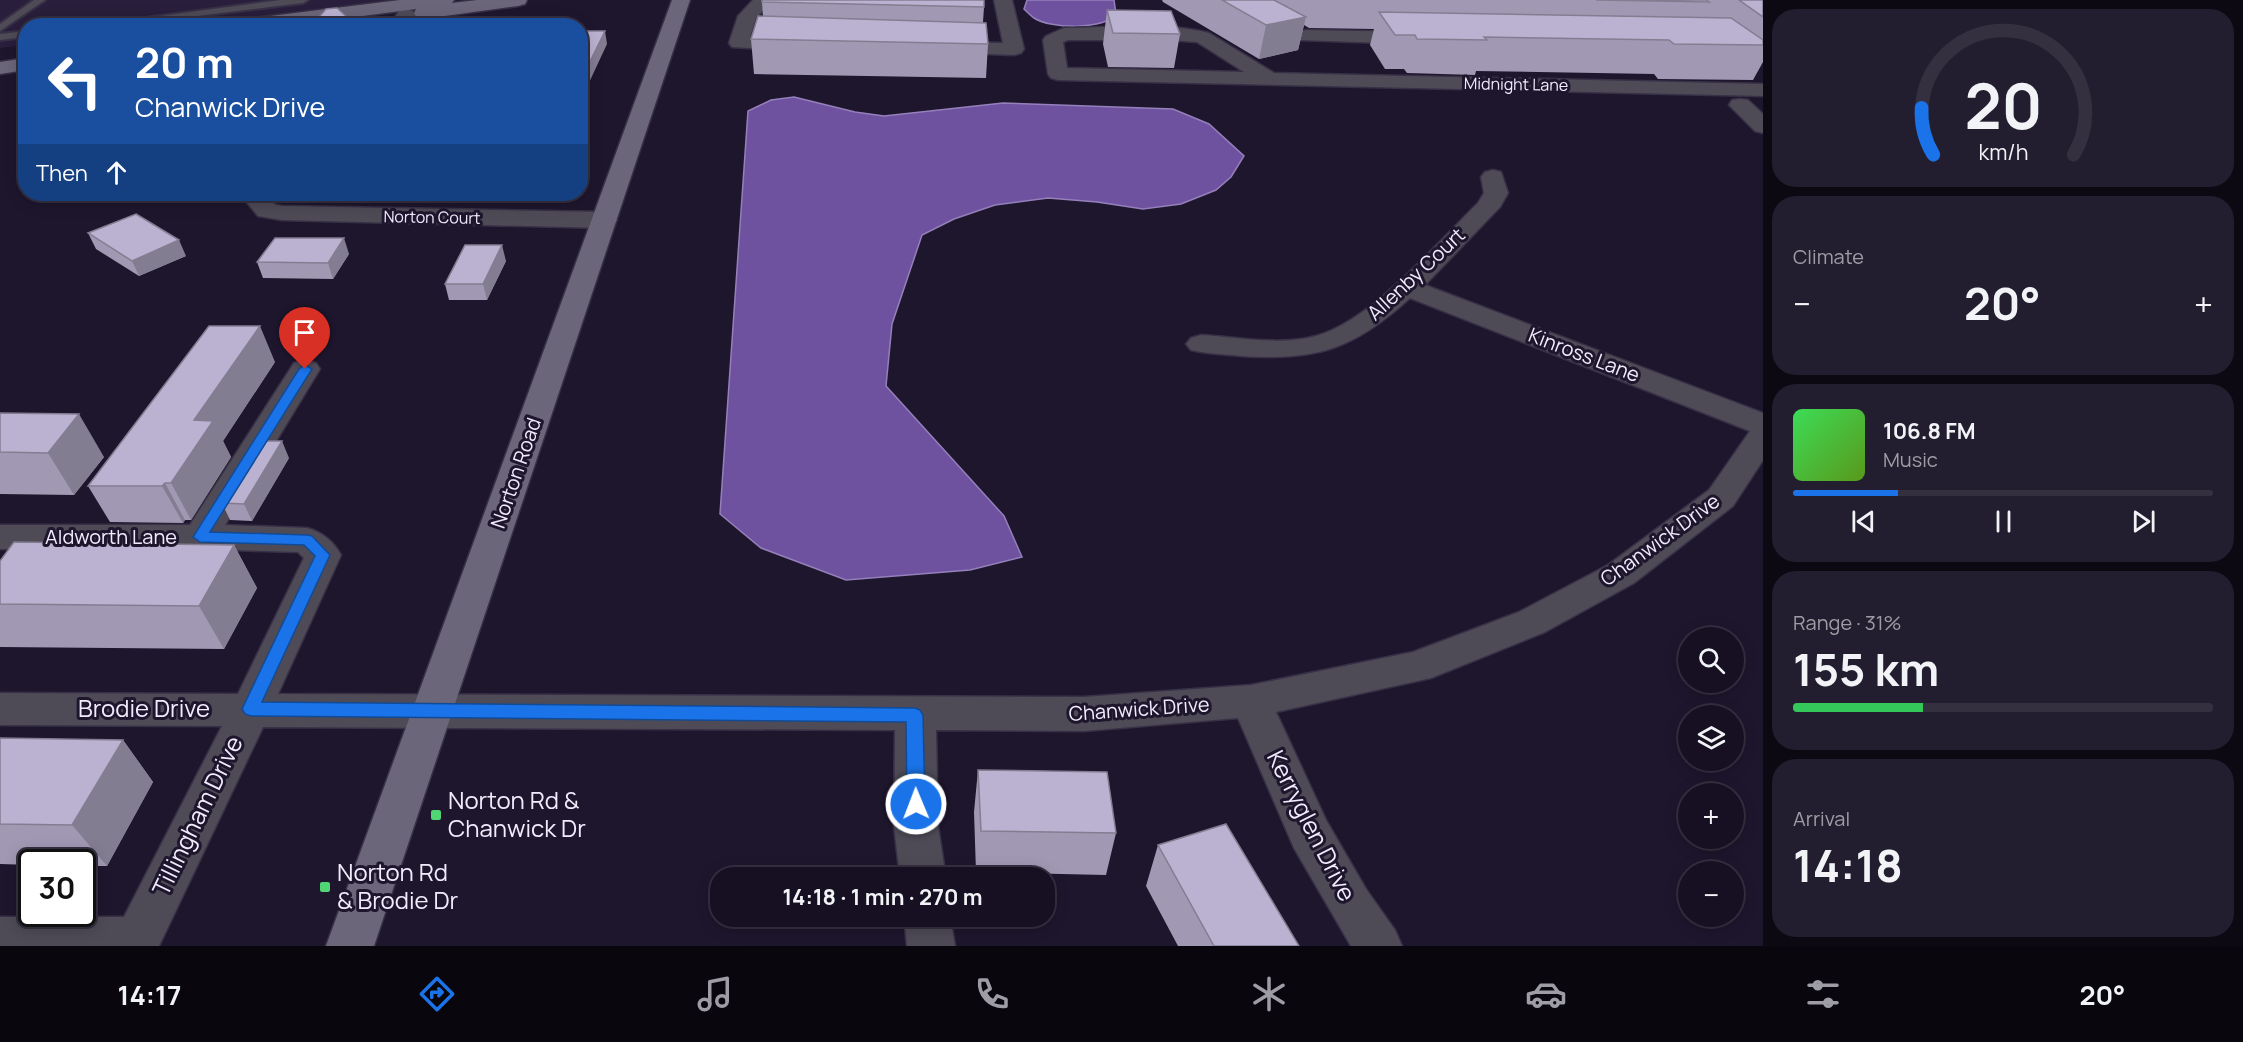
<!DOCTYPE html>
<meta charset="utf-8">
<style>
body{margin:0;font-family:Manrope,sans-serif;background:#231e2f;color:#f1f3f6;height:100vh;display:flex;flex-direction:column;font-size:22px;white-space:nowrap}
*{box-sizing:border-box;margin:0}
p{font-size:20px;color:#9e9da5}
.icon{flex:none;width:33px;height:33px;fill:none;stroke:currentColor;stroke-width:2;stroke-linecap:round;stroke-linejoin:round}
.map{position:relative;flex:1;overflow:hidden}
.sheet{display:flex;flex-direction:column;gap:9px;padding:9px;background:#0c0913;width:480px}
.sheet>*{flex:none}
.guide{position:absolute;left:18px;top:18px;width:570px;height:183px;border-radius:24px;box-shadow:0 3px 15px #0003,0 0 0 2px #353040;background:#1a4fa0;color:#fff;overflow:hidden}
.fabs{position:absolute;left:1678px;top:627px;display:grid;gap:12px}
.fabs a{display:grid;place-items:center;width:66px;height:66px;border-radius:50%;background:#161022;box-shadow:0 3px 15px #0003,0 0 0 2px #353040;font-size:30px}
.speed{position:absolute;left:18px;top:849px;display:flex;gap:12px;font-size:30px;font-weight:700;text-align:center}
.speed>*{display:grid;place-content:center;width:78px;height:78px;border-radius:50%;background:#161022;box-shadow:0 3px 15px #0003,0 0 0 2px #353040;line-height:1}
.speed .limit{border:3px solid #111;border-radius:9px;background:#fff;color:#111}
.pin{position:absolute;display:grid;place-items:center;width:51px;height:51px;color:#fff;margin:-62px -26px;border-radius:50% 50% 50% 0;rotate:-45deg;box-shadow:0 0 6px #0007}
.pin .icon{rotate:45deg}
.me{position:absolute;width:66px;margin:-33px;rotate:359deg;stroke-linejoin:round;filter:drop-shadow(0 0 4px #0008)}
.turn{display:flex;align-items:center;gap:21px;height:126px;padding:0 18px;font-size:27px}
.turn .icon{width:78px;height:78px;stroke-width:2.5}
.turn b{display:block;font-size:42px;line-height:51px}
.then{display:flex;align-items:center;height:57px;padding:0 18px;background:#0003;gap:12px;font-size:22px}
.big{font-size:45px;font-weight:700;line-height:1.1}
.sheet .card{flex:1;display:flex;flex-direction:column;justify-content:center;gap:9px;min-width:0;padding:0 21px;border-radius:24px;background:#231e2f}
.sheet .dial{align-items:center;gap:0}
.dial svg{height:156px;overflow:visible;fill:none;stroke:#353040;stroke-width:7;stroke-linecap:round;text-anchor:middle}
.dial text{fill:#f1f3f6;stroke:none}
.song{display:flex;align-items:center;gap:18px}
.cover{width:72px;height:72px;border-radius:9px;background:linear-gradient(135deg,hsl(130 70% 55%),hsl(90 70% 35%))}
.played{height:6px;border-radius:3px;background:linear-gradient(90deg,#1a73e8 25%,#353040 25%)}
.keys{display:flex;justify-content:space-around;direction:ltr}
.heat{display:flex;justify-content:space-between;align-items:center;font-size:33px;direction:ltr}
.charge{height:9px;border-radius:4px;background:linear-gradient(90deg,#34c759 31%,#353040 0)}
.trip{position:absolute;left:710px;top:867px;width:345px;height:60px;border-radius:24px;background:#161022;box-shadow:0 3px 15px #0003,0 0 0 2px #353040;font-weight:700;line-height:60px;text-align:center}
.menu{display:flex;height:96px;justify-content:space-around;align-items:center;background:#09060e;color:#9e9da5}
.menu .icon{width:42px;height:42px}
.menu .selected{color:#1a73e8}
.menu b{font-size:27px;color:#f1f3f6}
main{display:flex;flex:1;min-height:0}
.map>svg:first-child{display:block}
.built{fill:#291e3b}
.water{fill:#6e519f;stroke:#9580bb;stroke-width:1.5}
.lines{fill:none;stroke-linecap:round;stroke-linejoin:round}
.service-casing{stroke:#373046;stroke-width:4}
.minor-casing{stroke:#373046;stroke-width:3}
.secondary-casing{stroke:#373046;stroke-width:3}
.service{fill:#4e4b57;fill-rule:evenodd}
.minor{fill:#4e4b57;fill-rule:evenodd}
.secondary{fill:#6b6679;fill-rule:evenodd}
.wall{fill:#a199b4}
.shaded-wall{fill:#837d92}
.building{fill:#bbb2d1;stroke:#837d92;stroke-width:1.5}
.route{fill:#1a73e8;stroke:#114b97;stroke-width:1.5}
.poi-dot{fill:#50d674;stroke:#1e162d;stroke-width:2}
.labels{text-anchor:middle;stroke-width:6;stroke-linejoin:round;paint-order:stroke}
.far-street-label{font-size:16px;fill:#f1ecfc;stroke:#1e162d}
.street-label{font-size:20px;fill:#f1ecfc;stroke:#1e162d}
.near-street-label{font-size:24px;fill:#f1ecfc;stroke:#1e162d}
.near-poi-label{font-size:24px;fill:#f1ecfc;stroke:#1e162d;text-anchor:start}
</style>
<main>
<div class="map">
<svg width="1763" height="946" viewBox="0 0 1763 946">
<rect width="100%" height="100%" fill="#1e162d"/>
<path class="built" d="M0,0H397L188,25L26,26L25,45L0,48Z"/>
<path class="water" d="M1027,0H1114L1116,14C1103,30 1051,29 1034,18C1031,16 1027,12 1024,9Z
M794,97L855,112L884,116L1003,103L1173,109L1209,124L1244,156L1231,177L1216,190L1181,204L1143,209L1097,202L1048,198L995,205L954,219L922,235L892,324L886,386L1004,516L1022,557L970,570L846,580L761,548L720,514L748,111L771,100Z"/>
<g class="lines">
<g class="service-casing">
<path id="service" d="M34,0H45L0,31V24Z
M280,0H308L303,3L117,26H85Z
M26,31V37L0,40V34Z"/>
</g>
<g class="minor-casing">
<path id="minor" d="M753,0H773L756,18L750,37L795,39L802,41L805,45L802,49L795,51L732,47L729,43L738,16Z
M994,0H1012L1024,49L1021,53L1014,55L936,52L933,48L936,44L943,42L1003,43Z
M406,9L413,11L415,15L408,26H389L399,11Z
M1064,28C1109,28 1165,22 1209,33L1274,73L1763,84V96L1058,80L1051,78L1048,74L1043,40L1046,36ZM1068,40H1170L1197,42L1244,72L1067,68L1063,42Z
M1306,30L1415,32L1422,34L1425,38L1422,42L1415,44L1299,40L1296,36L1299,32Z
M1740,99L1748,100L1763,114V133L1755,131L1729,105L1732,100Z
M1493,170L1501,172L1508,193L1500,207L1425,285L1763,413V460L1733,506L1634,583L1545,632L1431,678L1276,712L1326,820L1366,889L1395,930L1402,946H1351L1294,848L1238,718L1084,731L936,730L938,826L946,878H900L894,826L895,730L263,727L159,946H0V917H124L222,726L0,725V693L238,694L304,558L298,552L200,549H0V525H190L294,363L305,360L316,363L320,369L225,525L307,528C322,532 333,541 341,555L278,694L1084,697L1251,685L1413,652L1519,612L1608,565L1709,490L1750,431L1410,298C1354,349 1317,361 1241,356C1225,354 1207,354 1191,350L1186,344L1191,338L1201,335C1237,337 1280,346 1316,336C1371,321 1437,243 1478,203L1484,193L1481,177L1485,172Z
M249,194H273L269,200L276,205L282,206L604,212L613,215L617,220L613,225L604,228L282,220L258,216L245,200Z
M904,916H950L955,946H907Z"/>
</g>
<g class="secondary-casing">
<path id="secondary" d="M400,0H454L452,3L477,0H527L525,4L518,6L423,19L416,17L414,13L416,9L287,26H228L230,22L237,20Z
M672,0H690L374,946H326Z
M26,58V70L0,74V62Z"/>
</g>
<use href="#service" class="service"/>
<use href="#minor" class="minor"/>
<use href="#secondary" class="secondary"/>
</g>
<path class="wall" d="M1162,0H1763V62L1753,80L1658,79L1654,74L1476,71L1475,75L1407,73L1404,69H1385L1370,45L1374,29L1309,28L1304,25L1298,50L1259,59L1163,2Z
M762,2L984,7L983,22L988,44L986,78L754,74L751,39L763,17Z
M1107,10L1180,34L1174,68L1108,67L1103,44Z
M88,233L186,256L139,276L96,249Z
M349,254L333,279L263,278L257,262Z
M506,261L487,300H449L445,284Z
M275,362L223,441L231,457L191,520H185L183,523L110,522L88,486Z
M0,413L104,457L74,495L0,494Z
M289,458L252,521L230,520L222,503Z
M234,545L257,588L224,649L0,647V561Z
M0,738L123,740L153,782L107,866H82V862H32V865L0,864Z
M978,770L1116,833L1106,875L976,872L974,812Z
M1158,845L1299,946H1178L1146,886Z"/>
<path class="shaded-wall" d="M347,17L350,26H339Z
M1306,17L1298,50L1259,59L1266,25Z
M605,31L607,44L580,102V82Z
M344,238L349,254L333,279L328,263Z
M179,240L186,256L139,276L132,261Z
M502,245L506,261L487,300L483,284Z
M260,326L275,362L223,441L231,457L191,520L171,483L194,420Z
M79,414L104,457L74,495L48,453Z
M282,441L289,458L252,521L244,504Z
M165,483L185,520L183,523L162,486Z
M234,545L257,588L224,649L199,606Z
M123,740L153,782L107,866L72,825Z"/>
<path class="building" d="M762,0H984V7L762,2Z
M1222,0H1274L1306,17L1266,25Z
M1596,0H1706L1709,2Z
M1739,0H1763V17Z
M337,8L347,17L339,26H311L326,9Z
M1107,10L1171,11L1180,34L1113,33Z
M1379,12L1731,18L1763,40V45L1674,44L1669,40L1484,37L1487,40L1417,39L1415,35H1395Z
M758,16L986,23L988,44L751,39Z
M580,31H605L580,82Z
M136,214L179,240L132,261L88,233Z
M275,238H344L328,263L257,262Z
M465,245H502L483,284H445Z
M209,326H260L194,420L213,421L171,483H165L162,486H88Z
M0,413L79,414L48,453L0,452Z
M261,441H282L244,504L222,503Z
M14,542L234,545L199,606L0,604V561Z
M0,738L123,740L72,825L0,824Z
M978,770L1107,772L1116,833L981,831Z
M1226,824L1299,946H1214L1158,845Z"/>
<path class="route" d="M305,365L312,369L210,532L307,535L312,536L330,555L262,702L915,708L920,710L923,715L925,804L922,810L916,812L910,810L907,804L906,722L251,716L245,714L242,709L315,556L304,545L200,542L193,537L299,369Z"/>
<g class="poi-dot">
<rect x="430" y="809" width="12" height="12" rx="3"/>
<rect x="319" y="881" width="12" height="12" rx="3"/>
</g>
<g class="labels">
<g class="far-street-label">
<text transform="translate(1516 84) rotate(1)" y="6">Midnight Lane</text>
<text transform="translate(432 217) rotate(1)" y="6">Norton Court</text>
</g>
<g class="street-label">
<text transform="translate(1416 274) rotate(-43)" y="7">Allenby Court</text>
<text transform="translate(1584 355) rotate(21)" y="7">Kinross Lane</text>
<text transform="translate(516 473) rotate(-71)" y="7">Norton Road</text>
<text x="111" y="544">Aldworth Lane</text>
<text transform="translate(1660 540) rotate(-36)" y="7">Chanwick Drive</text>
<text transform="translate(1139 709) rotate(-4)" y="7">Chanwick Drive</text>
</g>
<g class="near-street-label">
<text x="144" y="717">Brodie Drive</text>
<text transform="translate(198 816) rotate(-64)" y="8">Tillingham Drive</text>
<text transform="translate(1311 826) rotate(63)" y="8">Kerryglen Drive</text>
</g>
<g class="near-poi-label">
<text x="448" y="809">Norton Rd &amp;<tspan x="448" dy="28">Chanwick Dr</tspan></text>
<text x="337" y="881">Norton Rd<tspan x="337" dy="28">&amp; Brodie Dr</tspan></text>
</g>
</g>
</svg>
<div class="fabs">
<a><svg class="icon" aria-label="search" viewBox="0 0 24 24"><circle cx="10" cy="10" r="6"/><path d="M15 15l6 6"/></svg></a>
<a><svg class="icon" aria-label="layers" viewBox="0 0 24 24"><path d="M12 4l9 5-9 5-9-5zM3 14l9 5 9-5"/></svg></a>
<a>+</a>
<a>−</a>
</div>
<div class="speed"><div class="limit">30</div></div>
<div class="pin" style="left:305px;top:369px;background:#d93025"><svg class="icon" aria-label="arrive" viewBox="0 0 24 24"><path d="M6 21V4h12l-3 4 3 4H6"/></svg></div>
<svg class="me" style="left:916px;top:804px" viewBox="-20 -20 40 40"><circle r="17" fill="#1a73e8" stroke="#fff" stroke-width="3"/><path d="M0-11L8 9 0 5-8 9z" fill="#fff"/></svg>
<div class="trip">14:18 · 1 min · 270 m</div>
<div class="guide">
<div class="turn"><svg class="icon" aria-label="left" viewBox="0 0 24 24"><path d="M17 20v-9H6M10 6l-5 5 5 5"/></svg><div><b>20 m</b>Chanwick Drive</div></div>
<div class="then">Then<svg class="icon" aria-label="ahead" viewBox="0 0 24 24"><path d="M12 20V5M6 11l6-6 6 6"/></svg></div>
</div>
</div>
<section class="sheet">
<div class="card dial"><svg viewBox="0 0 100 80">
<path d="M14 69A42 42 0 1 1 86 69"/>
<path d="M14 69A42 42 0 0 1 8 45" stroke="#1a73e8"/>
<text x="50" y="56" font-size="32" font-weight="700">20</text>
<text x="50" y="72" font-size="11">km/h</text>
</svg></div>
<div class="card"><p>Climate</p>
<div class="heat"><a>−</a><b class="big">20°</b><a>+</a></div>
</div>
<div class="card">
<div class="song"><i class="cover"></i><div><b>106.8 FM</b><p>Music</p></div></div>
<div class="played"></div>
<div class="keys"><svg class="icon" aria-label="previous" viewBox="0 0 24 24"><path d="M18 5L8 12l10 7zM5 5v14"/></svg><svg class="icon" aria-label="pause" viewBox="0 0 24 24"><path d="M8 5v14M16 5v14"/></svg><svg class="icon" aria-label="next" viewBox="0 0 24 24"><path d="M6 5l10 7-10 7zM19 5v14"/></svg></div>
</div>
<div class="card"><p>Range · 31%</p><b class="big">155 km</b><div class="charge"></div></div>
<div class="card"><p>Arrival</p><b class="big">14:18</b></div>
</section>
</main>
<nav class="menu">
<b>14:17</b>
<svg class="icon selected" aria-label="directions" viewBox="0 0 24 24"><path d="M12 3l9 9-9 9-9-9zM9 14v-3h6M13 9l2 2-2 2"/></svg>
<svg class="icon" aria-label="music" viewBox="0 0 24 24"><path d="M9 18V5l10-2v13"/><circle cx="6" cy="18" r="3"/><circle cx="16" cy="16" r="3"/></svg>
<svg class="icon" aria-label="phone" viewBox="0 0 24 24"><path d="M5 4h4l2 5-3 2q2 4 5 5l2-3 5 2v4C11 20 4 13 5 4z"/></svg>
<svg class="icon" aria-label="climate" viewBox="0 0 24 24"><path d="M12 3v18M4 7l16 10M4 17L20 7"/></svg>
<svg class="icon" aria-label="car" viewBox="0 0 24 24"><path d="M5 17H2v-5l4-1 3-4h7l3 4 3 1v5h-3M9 17h6M6 11h13"/><circle cx="7" cy="17" r="2"/><circle cx="17" cy="17" r="2"/></svg>
<svg class="icon" aria-label="filters" viewBox="0 0 24 24"><path d="M4 7h16M4 17h16"/><circle cx="9" cy="7" r="2"/><circle cx="15" cy="17" r="2"/></svg>
<b>20°</b>
</nav>
